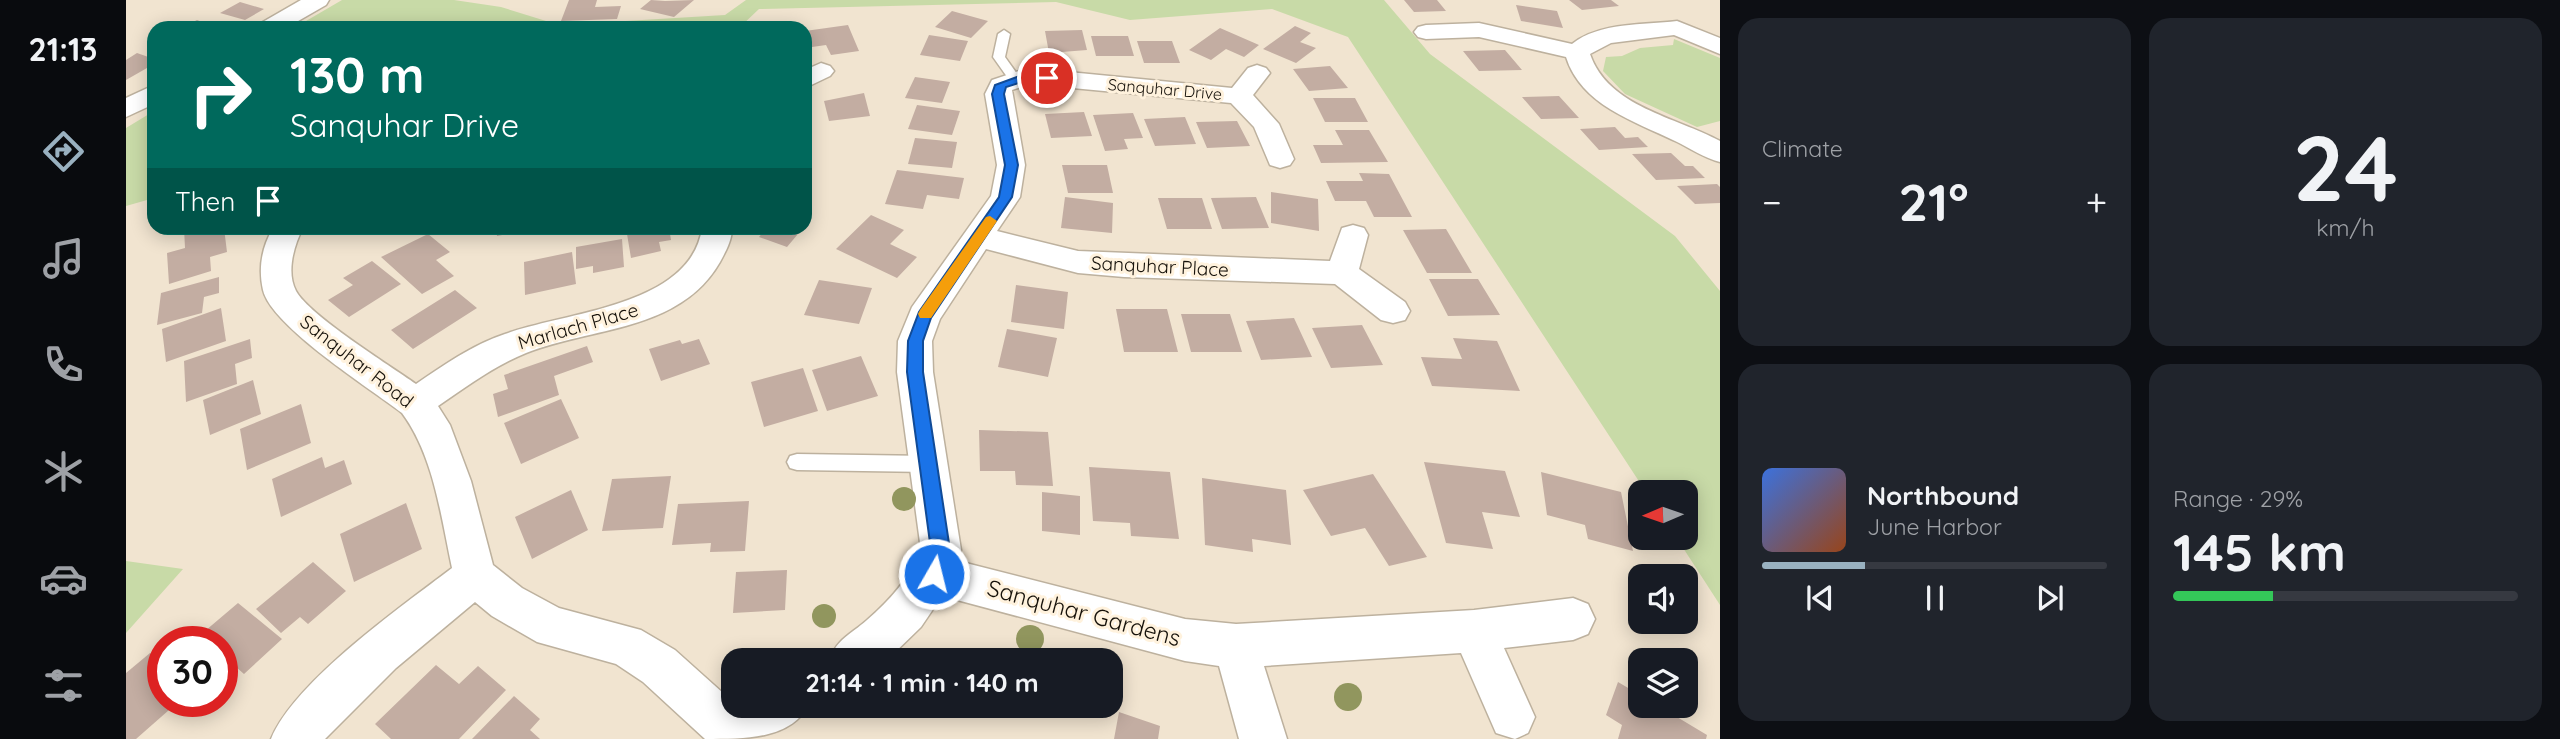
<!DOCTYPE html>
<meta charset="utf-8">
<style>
body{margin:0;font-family:Quicksand,sans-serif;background:#20242c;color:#f1f3f6;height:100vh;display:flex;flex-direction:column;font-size:26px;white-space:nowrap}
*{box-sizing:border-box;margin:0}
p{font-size:23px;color:#9ea1a6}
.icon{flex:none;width:38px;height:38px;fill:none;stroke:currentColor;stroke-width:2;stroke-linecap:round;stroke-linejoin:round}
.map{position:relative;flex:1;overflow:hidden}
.sheet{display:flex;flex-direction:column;gap:18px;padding:18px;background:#0d0f14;width:840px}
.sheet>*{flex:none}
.banner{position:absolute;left:21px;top:21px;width:665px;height:214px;border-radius:21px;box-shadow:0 4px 18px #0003;background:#00695c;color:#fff;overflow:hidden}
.needle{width:46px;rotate:268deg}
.fabs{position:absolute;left:1502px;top:480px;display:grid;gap:14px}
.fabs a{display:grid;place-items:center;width:70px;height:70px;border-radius:14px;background:#171b24;box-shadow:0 4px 18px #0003;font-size:35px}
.speed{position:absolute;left:21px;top:626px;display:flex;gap:14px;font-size:35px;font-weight:700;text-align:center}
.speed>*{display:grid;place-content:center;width:91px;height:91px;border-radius:50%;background:#171b24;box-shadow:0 4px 18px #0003;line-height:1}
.speed .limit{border:10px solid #d22;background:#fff;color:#111}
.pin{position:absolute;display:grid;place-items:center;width:60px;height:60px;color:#fff;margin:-30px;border:4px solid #fff;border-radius:50%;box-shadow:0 2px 7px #0007}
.me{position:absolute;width:77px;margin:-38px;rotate:8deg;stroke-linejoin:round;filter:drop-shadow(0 0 5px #0008)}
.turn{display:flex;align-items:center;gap:24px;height:147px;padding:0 28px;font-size:32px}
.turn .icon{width:91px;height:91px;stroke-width:2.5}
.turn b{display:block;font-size:49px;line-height:60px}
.then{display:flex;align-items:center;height:66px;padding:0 28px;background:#0003;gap:14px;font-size:26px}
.big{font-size:52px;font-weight:700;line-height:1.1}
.sheet .card{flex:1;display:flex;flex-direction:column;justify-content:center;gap:10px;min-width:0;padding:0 24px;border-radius:21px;background:#20242c}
.sheet .dial{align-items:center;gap:0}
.dial b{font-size:91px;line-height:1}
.song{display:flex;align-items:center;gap:21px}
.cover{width:84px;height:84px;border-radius:10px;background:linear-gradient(135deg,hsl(220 70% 55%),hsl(20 70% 35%))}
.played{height:7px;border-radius:4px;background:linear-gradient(90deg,#99b1c0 30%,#363941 30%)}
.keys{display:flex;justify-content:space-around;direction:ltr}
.heat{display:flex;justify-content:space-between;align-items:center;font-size:38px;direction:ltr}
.charge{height:10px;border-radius:5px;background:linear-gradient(90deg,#34c759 29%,#363941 0)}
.sheet .tiles{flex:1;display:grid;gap:18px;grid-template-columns:repeat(2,1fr)}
.trip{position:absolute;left:595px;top:648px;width:402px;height:70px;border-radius:21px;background:#171b24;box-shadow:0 4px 18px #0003;font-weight:700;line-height:70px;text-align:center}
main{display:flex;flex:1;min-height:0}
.dock{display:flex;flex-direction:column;width:126px;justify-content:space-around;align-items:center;background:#090b0e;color:#9ea1a6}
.dock .icon{width:49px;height:49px}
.dock .on{color:#99b1c0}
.dock b{font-size:32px;color:#f1f3f6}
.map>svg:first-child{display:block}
.green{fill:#c8daa7}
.building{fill:#c3ada2}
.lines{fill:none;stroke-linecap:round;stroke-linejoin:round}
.service-casing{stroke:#bdb19e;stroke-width:3}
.minor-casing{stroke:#bdb19e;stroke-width:3}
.service{fill:#fff;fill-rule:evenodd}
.minor{fill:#fff;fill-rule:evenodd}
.tree{fill:#91965e}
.route{fill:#1a73e8;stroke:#114b97;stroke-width:2}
.slow{fill:#f59e0b}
.labels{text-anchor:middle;stroke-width:6;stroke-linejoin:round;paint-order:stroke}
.far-street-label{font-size:16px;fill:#16110a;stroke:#fff2dd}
.street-label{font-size:19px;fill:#16110a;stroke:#fff2dd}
.near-street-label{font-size:23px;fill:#16110a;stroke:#fff2dd}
</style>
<main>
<nav class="dock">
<b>21:13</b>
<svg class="icon on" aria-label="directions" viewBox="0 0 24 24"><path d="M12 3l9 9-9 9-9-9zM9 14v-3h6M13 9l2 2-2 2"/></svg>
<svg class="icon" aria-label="music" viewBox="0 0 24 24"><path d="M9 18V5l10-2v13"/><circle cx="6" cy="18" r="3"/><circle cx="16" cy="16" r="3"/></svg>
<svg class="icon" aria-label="phone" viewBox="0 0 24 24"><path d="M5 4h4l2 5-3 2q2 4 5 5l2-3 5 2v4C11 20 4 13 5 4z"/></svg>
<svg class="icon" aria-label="climate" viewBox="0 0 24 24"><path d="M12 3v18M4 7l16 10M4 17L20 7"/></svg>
<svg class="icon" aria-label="car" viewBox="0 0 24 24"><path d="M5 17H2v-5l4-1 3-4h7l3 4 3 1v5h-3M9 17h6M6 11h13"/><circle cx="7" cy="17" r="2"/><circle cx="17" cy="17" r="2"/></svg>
<svg class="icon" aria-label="filters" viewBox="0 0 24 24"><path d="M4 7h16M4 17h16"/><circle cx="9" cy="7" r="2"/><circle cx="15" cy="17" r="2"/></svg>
</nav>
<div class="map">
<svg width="1594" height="739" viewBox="0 0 1594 739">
<rect width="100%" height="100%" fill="#f1e4d0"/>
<path class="green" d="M216,0H328L375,7L433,25L599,15L620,0H1258L1304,54L1549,236L1594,291V605L1550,537H1559V492H1520L1222,37L1146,9L1004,20L930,2L633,9L613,28H168Z
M1548,39L1594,58V121L1571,127L1499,94L1477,71L1480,57L1496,56L1514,48L1547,45Z
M28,111V189L21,200L0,206V128Z
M0,561L57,569L0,633Z"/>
<path class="building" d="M443,0H471L469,7L495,6L491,19L435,21Z
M525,0L539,1L568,0L548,17L514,9Z
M1278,0H1311L1320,11L1288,12Z
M1443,0H1485L1493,6L1456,10Z
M114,2L138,9L119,20L94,13Z
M1390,5L1431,11L1437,28L1395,21Z
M826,11L862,21L845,38L809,27Z
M71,20L92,28H55Z
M722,25L733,51L705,55L700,45L679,48V31Z
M1169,26L1185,33L1174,42L1190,48L1170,63L1137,49Z
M1094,28L1133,45L1118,57L1100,49L1085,60L1063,50Z
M956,30L961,50L923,53L919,31Z
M803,35L842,41L834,61L794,55Z
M965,36H1002L1008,56H970Z
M1011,41H1046L1054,63H1018Z
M1379,50L1396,70L1353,71L1337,51Z
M11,53L28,59V64L0,80V60Z
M1204,66L1222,88L1183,91L1167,69Z
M789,77L824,82L816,103L779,98Z
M738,93L744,116L703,121L698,101Z
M1433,96L1453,118L1415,119L1396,97Z
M1187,98H1229L1242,122H1199Z
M791,105L834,111L826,135L782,129Z
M958,112L966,136L925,138L919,114Z
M1007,113L1017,138L998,139L1002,149L979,151L967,115Z
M1059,117L1070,144L1029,146L1018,119Z
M1111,121L1124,146L1081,148L1070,122Z
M1489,127L1499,138L1512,137L1522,147L1473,150L1454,129Z
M1209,130H1243L1262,162L1195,163L1187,145H1217Z
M789,138L831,142L826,168L782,164Z
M1545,153L1559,166H1567L1579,178L1530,180L1506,154Z
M936,165H981L987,193H942Z
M771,170L838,178L833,199L801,195L797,209L759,204Z
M1233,173L1263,174L1286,217H1248L1240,201H1209L1200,181H1237Z
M1591,184L1594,187V203L1569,204L1551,186Z
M1145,192L1192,199L1193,231L1145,223Z
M939,197L987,203L986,233L935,228Z
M1130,197L1143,228L1096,229L1085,198Z
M1032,198H1076L1086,229H1041Z
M745,215L778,230L764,244L791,257L771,278L710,249Z
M58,228H98L101,252L84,257L85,271L43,284L41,253L59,248Z
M370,228H409V229L371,236Z
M500,228H543L545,240L533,242L535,251L505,258Z
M633,228H677L661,247L633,237L639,230Z
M1320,229L1346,273H1301L1277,230Z
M302,234L324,252L310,260L328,276L296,294L255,257Z
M496,239L498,267L467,273V266L450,269V247Z
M446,252L450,284L399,295L398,262Z
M246,261L275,284L223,317L202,300L227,285L217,278Z
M93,277V293L78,297L76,313L31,325L35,293Z
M1303,279H1352L1374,315L1322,316Z
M693,280L746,288L733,324L678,315Z
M890,285L942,292L938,329L885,322Z
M329,290L351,308L287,349L265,330Z
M95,308L100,341L40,362L36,329Z
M990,309H1041L1052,352H998Z
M1055,314H1104L1116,352H1065Z
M1168,318L1186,357L1135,360L1120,321Z
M1236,325L1257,365L1205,368L1186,328Z
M881,329L931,338L922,377L872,367Z
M1327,338L1371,341L1394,391L1306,386L1295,357L1336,359Z
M124,339L126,358L109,364L111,384L60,402L58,361Z
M573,339L584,364L535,381L523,349L554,340L556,344Z
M461,346L467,362L428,376L433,395L372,417L367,394L382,389L378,375Z
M735,356L752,396L701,411L686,370Z
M677,368L692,411L638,427L625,382Z
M127,380L135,414L84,435L77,400Z
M435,399L453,438L395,464L378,423Z
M175,404L185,443L121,470L114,429Z
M853,430L922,432L927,486L890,485L889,471H854Z
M196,457L199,468L218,460L226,484L155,517L146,479Z
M1298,462L1379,471L1394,517L1356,512L1367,549L1320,543Z
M963,467L1044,472L1053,539L1005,536L1004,523L967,521Z
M1415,472L1495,492L1507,551L1462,539L1459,525L1421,515Z
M1247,474L1301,557L1263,566L1239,528L1205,536L1177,490Z
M545,476L537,528L476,531L486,479Z
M1076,478L1160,490L1165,545L1126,539L1127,552L1079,545Z
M445,490L462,530L406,559L389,517Z
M916,492L954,496V535L916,531Z
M623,501L619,551L584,552L585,543L546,545L552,504Z
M280,503L296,549L228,582L214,534Z
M187,562L220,591L182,624L174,617L155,633L130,609Z
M661,570L659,610L607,613L610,572Z
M112,603L156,639L118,674L103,661L96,667V642H66Z
M24,653L37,664V691L30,697L43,710L10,739H0V673Z
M310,665L333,684L352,666L380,690L333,739H265L249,724Z
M1492,682L1514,695V705H1531L1581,735L1580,739H1492L1496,725L1480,715Z
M388,696L414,719L404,730L414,739H346Z
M993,712L1034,726L1032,739H988Z"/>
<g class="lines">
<g class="service-casing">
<path id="service" d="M878,30L884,34L879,57L894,78L888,82L884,81L867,57L872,34Z
M671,454L803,456L810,458L813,464L810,470L803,472L671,470L664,468L661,462L664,456Z"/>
</g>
<g class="minor-casing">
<path id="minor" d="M175,0H203L200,5L160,28H131L135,23Z
M1551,21L1594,38V54L1548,35L1485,43L1464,54C1482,107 1550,117 1594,141V162C1578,158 1564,148 1549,141C1508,121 1455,105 1440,57L1353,37L1300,39L1292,37L1288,32L1292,27L1300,25L1353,23L1446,44C1473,22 1518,25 1551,21Z
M695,63L704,66L708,71L704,76L679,88V70Z
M1131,65L1140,68L1144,73L1127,95L1153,124L1168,159L1164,165L1154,168L1144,165L1128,127L1105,103L904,84L886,90L899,165L894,197L871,231L952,251L1204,261L1216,228L1227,225L1238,228L1242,235L1233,269L1279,302L1284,311L1279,320L1267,323L1255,320L1209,284L998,277L952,273L860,249L814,319L806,341L807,372L835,550L832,561L1059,619L1110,624L1348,610L1447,598L1462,604L1469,619L1462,634L1447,640L1378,648L1409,717L1402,733L1389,739L1370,733L1335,653L1138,666L1161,739H1113L1093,666L1059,661L816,596L795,627L761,660H703C712,638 724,635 741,620C763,601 784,578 795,550L771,372L772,341L786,307L865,196L871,165L859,94L866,80L902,68L1106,88L1122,68Z
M28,85V104L0,117V98Z
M147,228H177C168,245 160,272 170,291C183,315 263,365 290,384C318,365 346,345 379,334C438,312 565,307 576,228H606C606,240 600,251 594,262C554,332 465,327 400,353C368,366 340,387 312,406L324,425L345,481L367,565L396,588L433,608L515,630L549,650L607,702V705L615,709L620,705H683C664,739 621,739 579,739L517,682L490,664L411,642L366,616L349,602L270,668L199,739H145C169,681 275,607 326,568C315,517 308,456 276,413C245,389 145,326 137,290C132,268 136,247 147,228Z"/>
</g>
<use href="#service" class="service"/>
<use href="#minor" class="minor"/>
</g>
<g class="tree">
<circle cx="778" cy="499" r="12"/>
<circle cx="698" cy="616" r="12"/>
<circle cx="904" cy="639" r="14"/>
<circle cx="1222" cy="697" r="14"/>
</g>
<path class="route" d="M902,73L921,74L927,78L921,81L902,80L880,87L878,94L892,165L886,197L805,318L797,341V372L824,550L815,580L808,583L802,580L799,574L805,550L781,372L782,341L793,312L873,197L879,165L866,94L869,85Z"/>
<path class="slow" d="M864,216L871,221L805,318H794L792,314L794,310L860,217Z"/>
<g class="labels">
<g class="far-street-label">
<text transform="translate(1039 89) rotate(5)" y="6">Sanquhar Drive</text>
</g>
<g class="street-label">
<text transform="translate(1034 266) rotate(3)" y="7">Sanquhar Place</text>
<text transform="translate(452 326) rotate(-16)" y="7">Marlach Place</text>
<text transform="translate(231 361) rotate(38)" y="7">Sanquhar Road</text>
</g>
<g class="near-street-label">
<text transform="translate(958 613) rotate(15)" y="8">Sanquhar Gardens</text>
</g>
</g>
</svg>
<div class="fabs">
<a><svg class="needle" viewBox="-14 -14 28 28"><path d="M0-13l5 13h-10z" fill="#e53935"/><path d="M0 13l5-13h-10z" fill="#9ea1a6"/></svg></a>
<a><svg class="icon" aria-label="sound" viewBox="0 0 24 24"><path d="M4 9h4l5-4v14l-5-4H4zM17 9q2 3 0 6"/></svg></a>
<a><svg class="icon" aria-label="layers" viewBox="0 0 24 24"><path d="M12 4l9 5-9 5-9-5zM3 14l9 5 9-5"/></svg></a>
</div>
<div class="speed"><div class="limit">30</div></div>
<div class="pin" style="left:921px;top:78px;background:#d93025"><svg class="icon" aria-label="arrive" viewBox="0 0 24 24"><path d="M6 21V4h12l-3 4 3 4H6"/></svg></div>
<svg class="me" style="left:808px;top:574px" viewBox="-20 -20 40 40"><circle r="17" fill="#1a73e8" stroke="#fff" stroke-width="3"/><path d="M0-11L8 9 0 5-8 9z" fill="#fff"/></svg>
<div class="trip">21:14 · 1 min · 140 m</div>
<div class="banner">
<div class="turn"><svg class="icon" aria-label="right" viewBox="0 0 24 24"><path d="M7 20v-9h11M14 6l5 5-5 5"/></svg><div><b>130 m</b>Sanquhar Drive</div></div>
<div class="then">Then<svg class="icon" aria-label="arrive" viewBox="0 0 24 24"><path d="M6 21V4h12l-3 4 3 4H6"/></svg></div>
</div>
</div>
<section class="sheet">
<div class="tiles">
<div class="card"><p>Climate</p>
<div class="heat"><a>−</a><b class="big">21°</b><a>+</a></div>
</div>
<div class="card dial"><b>24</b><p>km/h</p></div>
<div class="card">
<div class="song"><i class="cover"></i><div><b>Northbound</b><p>June Harbor</p></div></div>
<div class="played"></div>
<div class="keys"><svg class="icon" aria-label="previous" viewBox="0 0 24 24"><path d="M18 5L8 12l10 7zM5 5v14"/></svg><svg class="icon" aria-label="pause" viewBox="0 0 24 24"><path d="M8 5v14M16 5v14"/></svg><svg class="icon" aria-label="next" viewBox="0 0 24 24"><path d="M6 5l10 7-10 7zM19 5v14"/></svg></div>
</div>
<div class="card"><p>Range · 29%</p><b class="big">145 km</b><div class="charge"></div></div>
</div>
</section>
</main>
